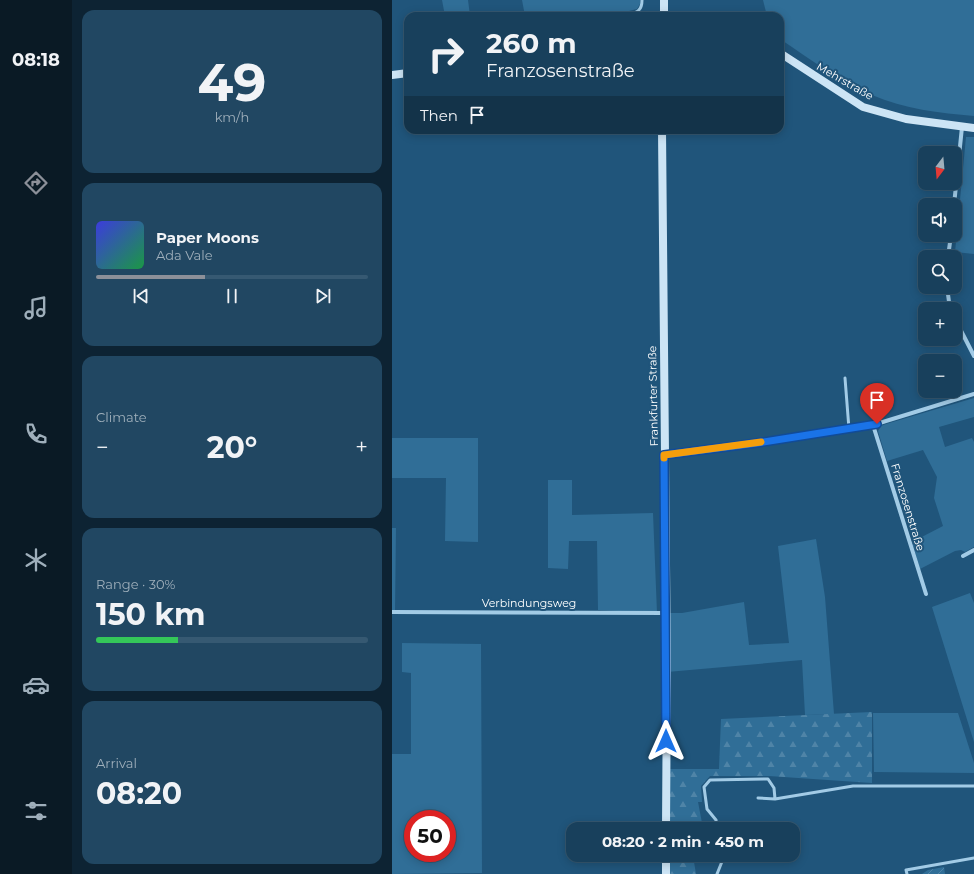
<!DOCTYPE html>
<meta charset="utf-8">
<style>
body{margin:0;font-family:Montserrat,sans-serif;background:#214762;color:#f1f3f6;height:100vh;display:flex;flex-direction:column;font-size:15px;white-space:nowrap}
*{box-sizing:border-box;margin:0}
p{font-size:13px;color:#9fafbb}
.icon{flex:none;width:22px;height:22px;fill:none;stroke:currentColor;stroke-width:2;stroke-linecap:round;stroke-linejoin:round}
.map{position:relative;flex:1;overflow:hidden}
.drawer{display:flex;flex-direction:column;gap:10px;padding:10px;background:#0d2333;width:320px}
.drawer>*{flex:none}
.banner{position:absolute;left:12px;top:12px;width:380px;height:122px;border-radius:12px;box-shadow:0 2px 10px #0003,0 0 0 1px #365972;background:#18405c;color:#f1f3f6;overflow:hidden}
.needle{width:26px;rotate:196deg}
.buttons{position:absolute;left:526px;top:146px;display:grid;gap:8px}
.buttons a{display:grid;place-items:center;width:44px;height:44px;border-radius:8px;background:#18405c;box-shadow:0 2px 10px #0003,0 0 0 1px #365972;font-size:20px}
.speed{position:absolute;left:12px;top:810px;display:flex;gap:8px;font-size:20px;font-weight:700;text-align:center}
.speed>*{display:grid;place-content:center;width:52px;height:52px;border-radius:50%;background:#18405c;box-shadow:0 2px 10px #0003,0 0 0 1px #365972;line-height:1}
.speed .limit{border:6px solid #d22;background:#fff;color:#111}
.pin{position:absolute;display:grid;place-items:center;width:34px;height:34px;color:#fff;margin:-41px -17px;border-radius:50% 50% 50% 0;rotate:-45deg;box-shadow:0 0 4px #0007}
.pin .icon{rotate:45deg}
.me{position:absolute;width:44px;margin:-22px;rotate:0deg;stroke-linejoin:round;filter:drop-shadow(0 0 3px #0008)}
.turn{display:flex;align-items:center;gap:14px;height:84px;padding:0 16px;font-size:18px}
.turn .icon{width:52px;height:52px;stroke-width:2.5}
.turn b{display:block;font-size:28px;line-height:34px}
.then{display:flex;align-items:center;height:38px;padding:0 16px;background:#0003;gap:8px;font-size:15px}
.big{font-size:30px;font-weight:700;line-height:1.1}
.drawer .widget{flex:1;display:flex;flex-direction:column;justify-content:center;gap:6px;min-width:0;padding:0 14px;border-radius:12px;background:#214762}
.drawer .dial{align-items:center;gap:0}
.dial b{font-size:52px;line-height:1}
.song{display:flex;align-items:center;gap:12px}
.cover{width:48px;height:48px;border-radius:6px;background:linear-gradient(135deg,hsl(240 70% 55%),hsl(140 70% 35%))}
.played{height:4px;border-radius:2px;background:linear-gradient(90deg,#8c9099 40%,#365972 40%)}
.keys{display:flex;justify-content:space-around;direction:ltr}
.heat{display:flex;justify-content:space-between;align-items:center;font-size:22px;direction:ltr}
.charge{height:6px;border-radius:3px;background:linear-gradient(90deg,#34c759 30%,#365972 0)}
.trip{position:absolute;left:174px;top:822px;width:234px;height:40px;border-radius:12px;background:#18405c;box-shadow:0 2px 10px #0003,0 0 0 1px #365972;font-weight:700;line-height:40px;text-align:center}
main{display:flex;flex:1;min-height:0}
.menu{display:flex;flex-direction:column;width:72px;justify-content:space-around;align-items:center;background:#0a1a25;color:#9fafbb}
.menu .icon{width:28px;height:28px}
.menu .selected{color:#8c9099}
.menu b{font-size:18px;color:#f1f3f6}
.map>svg:first-child{display:block}
.grass{fill:#306e97;fill-rule:evenodd}
.forest{fill:url(#forest-firs)}
.garden{fill:url(#garden-furrows)}
.lines{fill:none;stroke-linecap:round;stroke-linejoin:round}
.lane{stroke:#a2cbe6;stroke-width:3}
.street{stroke:#a2cbe6;stroke-width:4}
.secondary{stroke:#cce4f5;stroke-width:8}
.route-casing{stroke:#114b97;stroke-width:10}
.route{stroke:#1a73e8;stroke-width:7}
.slow{stroke:#f59e0b;stroke-width:7}
.labels{text-anchor:middle;stroke-width:4;stroke-linejoin:round;paint-order:stroke}
.street-label{font-size:11px;fill:#fff;stroke:#20557b}
</style>
<main>
<nav class="menu">
<b>08:18</b>
<svg class="icon selected" aria-label="directions" viewBox="0 0 24 24"><path d="M12 3l9 9-9 9-9-9zM9 14v-3h6M13 9l2 2-2 2"/></svg>
<svg class="icon" aria-label="music" viewBox="0 0 24 24"><path d="M9 18V5l10-2v13"/><circle cx="6" cy="18" r="3"/><circle cx="16" cy="16" r="3"/></svg>
<svg class="icon" aria-label="phone" viewBox="0 0 24 24"><path d="M5 4h4l2 5-3 2q2 4 5 5l2-3 5 2v4C11 20 4 13 5 4z"/></svg>
<svg class="icon" aria-label="climate" viewBox="0 0 24 24"><path d="M12 3v18M4 7l16 10M4 17L20 7"/></svg>
<svg class="icon" aria-label="car" viewBox="0 0 24 24"><path d="M5 17H2v-5l4-1 3-4h7l3 4 3 1v5h-3M9 17h6M6 11h13"/><circle cx="7" cy="17" r="2"/><circle cx="17" cy="17" r="2"/></svg>
<svg class="icon" aria-label="filters" viewBox="0 0 24 24"><path d="M4 7h16M4 17h16"/><circle cx="9" cy="7" r="2"/><circle cx="15" cy="17" r="2"/></svg>
</nav>
<section class="drawer">
<div class="widget dial"><b>49</b><p>km/h</p></div>
<div class="widget">
<div class="song"><i class="cover"></i><div><b>Paper Moons</b><p>Ada Vale</p></div></div>
<div class="played"></div>
<div class="keys"><svg class="icon" aria-label="previous" viewBox="0 0 24 24"><path d="M18 5L8 12l10 7zM5 5v14"/></svg><svg class="icon" aria-label="pause" viewBox="0 0 24 24"><path d="M8 5v14M16 5v14"/></svg><svg class="icon" aria-label="next" viewBox="0 0 24 24"><path d="M6 5l10 7-10 7zM19 5v14"/></svg></div>
</div>
<div class="widget"><p>Climate</p>
<div class="heat"><a>−</a><b class="big">20°</b><a>+</a></div>
</div>
<div class="widget"><p>Range · 30%</p><b class="big">150 km</b><div class="charge"></div></div>
<div class="widget"><p>Arrival</p><b class="big">08:20</b></div>
</section>
<div class="map">
<svg width="582" height="874" viewBox="0 0 582 874">
<defs>
<pattern id="forest-firs" width="22" height="20" patternUnits="userSpaceOnUse"><rect width="22" height="20" fill="#306e97"/><path d="M5 1l3.5 6h-7zM16 11l3.5 6h-7z" fill="#4f84a7"/></pattern>
<pattern id="garden-furrows" width="10" height="10" patternUnits="userSpaceOnUse"><rect width="10" height="10" fill="#306e97"/><path d="M-1 1l2-2M0 10L10 0M9 11l2-2" fill="none" stroke="#4f84a7"/></pattern>
</defs>
<rect width="100%" height="100%" fill="#20557b"/>
<path class="grass" d="M50,0H76L78,16H53Z
M130,0H248V4L245,9L229,13V16H133Z
M371,0H582V116C548,113 512,109 480,95C447,81 418,59 388,39V16H375Z
M574,137H582V254L563,252Z
M582,398V417L547,427L553,447L580,438L582,442V547L573,552L569,550L563,551L528,569L520,542L551,526L542,498L545,477L531,450L495,461L486,431L489,426L494,424Z
M0,438H86V542L53,541L54,478H0Z
M156,480H180V515L261,513L265,613L206,610L205,541H177L176,569L156,568Z
M0,528H4L3,612H0Z
M424,539L433,597L442,714L413,715L410,660L275,672L273,613H290L352,602L357,645L397,643L386,546Z
M578,593L582,603V742L540,607Z
M10,643L89,644L90,873L0,874V754H19V673L10,672ZM21,819H55V853H21Z
M481,713H566L582,763V773L482,772Z"/>
<path class="forest" d="M480,712V783L377,776H318L309,786L310,802H306L310,823L320,821L321,827L308,829H274V769H327L329,719Z
M274,855H312L313,860L302,862L304,874H274Z"/>
<path class="garden" d="M552,867L553,874H530L536,870Z"/>
<g class="lines">
<path class="lane" d="M234,16C244,12 250,12 250,0
M453,378L457,429
M366,798L383,799L461,786H582
M325,829L324,820L315,809L312,787L318,780L376,779L382,788L383,799
M325,874L331,859L330,855
M515,874L514,870L582,858"/>
<path class="street" d="M562,205L570,127
M556,257L559,235
M555,287L558,309
M563,319L582,356
M481,425L534,594
M273,454L481,425L582,394
M571,556L582,550
M0,612L273,613"/>
<path class="secondary" d="M272,0V16
M388,53L471,107L514,119L582,128
M0,75L16,73
M270,130L275,672L274,829
M274,874V855"/>
</g>
<g class="lines">
<g class="route-casing">
<path id="route" d="M274,741L272,455L365,443L485,424"/>
</g>
<use href="#route" class="route"/>
<path class="slow" d="M272,458V455L369,442"/>
</g>
<g class="labels">
<g class="street-label">
<text transform="translate(453 81) rotate(30)" y="4">Mehrstraße</text>
<text transform="translate(261 396) rotate(-91)" y="4">Frankfurter Straße</text>
<text transform="translate(516 507) rotate(73)" y="4">Franzosenstraße</text>
<text x="137" y="607">Verbindungsweg</text>
</g>
</g>
</svg>
<div class="buttons">
<a><svg class="needle" viewBox="-14 -14 28 28"><path d="M0-13l5 13h-10z" fill="#e53935"/><path d="M0 13l5-13h-10z" fill="#9fafbb"/></svg></a>
<a><svg class="icon" aria-label="sound" viewBox="0 0 24 24"><path d="M4 9h4l5-4v14l-5-4H4zM17 9q2 3 0 6"/></svg></a>
<a><svg class="icon" aria-label="search" viewBox="0 0 24 24"><circle cx="10" cy="10" r="6"/><path d="M15 15l6 6"/></svg></a>
<a>+</a>
<a>−</a>
</div>
<div class="speed"><div class="limit">50</div></div>
<div class="pin" style="left:485px;top:424px;background:#d93025"><svg class="icon" aria-label="arrive" viewBox="0 0 24 24"><path d="M6 21V4h12l-3 4 3 4H6"/></svg></div>
<svg class="me" style="left:274px;top:741px" viewBox="-20 -20 40 40"><path d="M0-17L14 15 0 8-14 15z" fill="#1a73e8" stroke="#fff" stroke-width="4"/></svg>
<div class="trip">08:20 · 2 min · 450 m</div>
<div class="banner">
<div class="turn"><svg class="icon" aria-label="right" viewBox="0 0 24 24"><path d="M7 20v-9h11M14 6l5 5-5 5"/></svg><div><b>260 m</b>Franzosenstraße</div></div>
<div class="then">Then<svg class="icon" aria-label="arrive" viewBox="0 0 24 24"><path d="M6 21V4h12l-3 4 3 4H6"/></svg></div>
</div>
</div>
</main>
